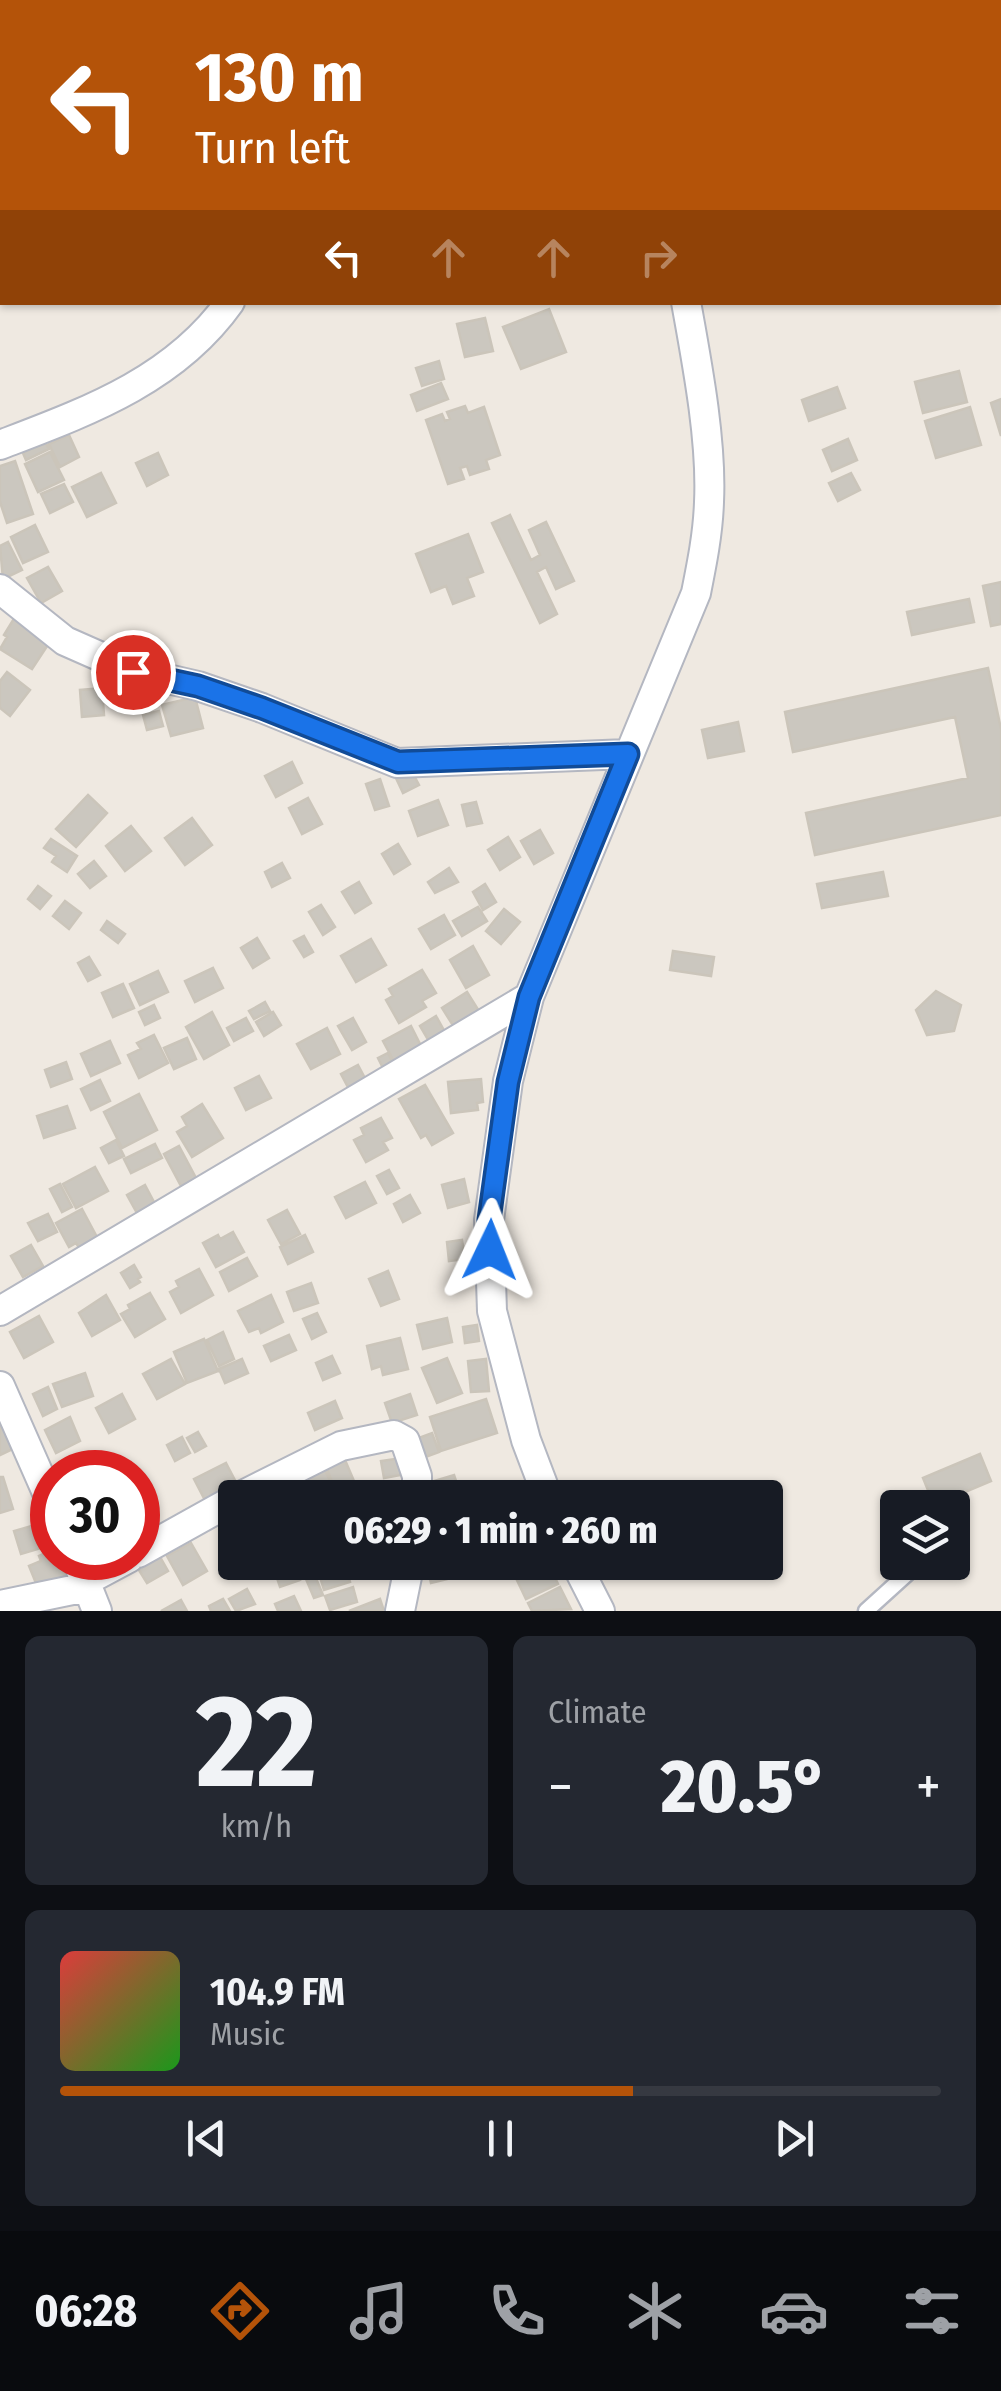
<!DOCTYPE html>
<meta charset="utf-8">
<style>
body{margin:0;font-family:"Fira Sans Condensed",sans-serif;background:#242831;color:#f1f3f6;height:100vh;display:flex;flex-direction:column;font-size:38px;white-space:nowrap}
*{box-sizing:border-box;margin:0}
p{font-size:32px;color:#9ea1a6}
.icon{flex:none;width:55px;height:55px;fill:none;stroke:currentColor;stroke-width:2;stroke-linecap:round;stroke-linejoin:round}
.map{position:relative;height:1611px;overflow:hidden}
.sheet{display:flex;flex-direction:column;gap:25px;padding:25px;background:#0d0f14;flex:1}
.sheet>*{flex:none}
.top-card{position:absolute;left:0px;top:0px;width:1002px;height:305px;box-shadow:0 2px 8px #0004;background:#b45309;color:#fff;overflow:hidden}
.controls{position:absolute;left:880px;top:1490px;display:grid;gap:20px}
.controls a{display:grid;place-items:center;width:90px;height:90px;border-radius:10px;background:#171b24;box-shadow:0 2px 8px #0004;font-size:50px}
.speed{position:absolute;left:30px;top:1450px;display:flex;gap:20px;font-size:50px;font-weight:700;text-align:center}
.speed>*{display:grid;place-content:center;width:130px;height:130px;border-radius:50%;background:#171b24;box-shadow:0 2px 8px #0004;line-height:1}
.speed .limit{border:15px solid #d22;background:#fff;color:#111}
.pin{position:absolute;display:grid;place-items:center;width:85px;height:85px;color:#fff;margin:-42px;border:5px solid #fff;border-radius:50%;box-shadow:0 2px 10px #0007}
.me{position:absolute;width:110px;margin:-55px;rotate:2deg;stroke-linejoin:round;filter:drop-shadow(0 0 8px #0008)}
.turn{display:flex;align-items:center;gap:35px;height:210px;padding:0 30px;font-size:45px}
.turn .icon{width:130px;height:130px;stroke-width:2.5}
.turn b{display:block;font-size:70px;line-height:85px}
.lanes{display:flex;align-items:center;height:95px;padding:0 30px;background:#0003;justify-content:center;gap:50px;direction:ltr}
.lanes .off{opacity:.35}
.big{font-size:75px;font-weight:800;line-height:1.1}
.sheet .widget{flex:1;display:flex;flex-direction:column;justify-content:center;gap:15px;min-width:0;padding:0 35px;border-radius:15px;background:#242831}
.sheet .dial{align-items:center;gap:0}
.dial b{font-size:130px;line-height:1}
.song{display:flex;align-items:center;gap:30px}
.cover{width:120px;height:120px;border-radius:15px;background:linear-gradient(135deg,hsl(0 70% 55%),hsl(120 70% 35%))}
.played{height:10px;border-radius:5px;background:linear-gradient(90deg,#b45309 65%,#363941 65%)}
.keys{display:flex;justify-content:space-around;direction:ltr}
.heat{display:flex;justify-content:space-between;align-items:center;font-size:55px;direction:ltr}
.sheet .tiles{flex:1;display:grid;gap:25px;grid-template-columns:1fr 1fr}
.widget:last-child{grid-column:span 2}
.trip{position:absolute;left:218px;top:1480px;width:565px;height:100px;border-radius:10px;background:#171b24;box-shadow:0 2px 8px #0004;font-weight:800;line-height:100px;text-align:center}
.tab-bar{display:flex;height:160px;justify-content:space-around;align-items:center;background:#090b0e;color:#9ea1a6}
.tab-bar .icon{width:70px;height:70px}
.tab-bar .current{color:#b45309}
.tab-bar b{font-size:45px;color:#f1f3f6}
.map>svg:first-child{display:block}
.building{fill:#cbc7bf;stroke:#cbc5ba;stroke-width:2.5}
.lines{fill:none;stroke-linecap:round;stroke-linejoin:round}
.service-casing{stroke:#b4b7c1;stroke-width:19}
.minor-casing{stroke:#b4b7c1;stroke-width:32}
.service{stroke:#fff;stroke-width:14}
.minor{stroke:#fff;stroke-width:28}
.route-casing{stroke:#114b97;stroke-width:25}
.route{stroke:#1a73e8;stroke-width:18}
</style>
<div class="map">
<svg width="1001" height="1611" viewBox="0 0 1001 1611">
<rect width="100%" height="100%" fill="#efe9e1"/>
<path class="building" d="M928,0H974L976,2H929Z
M549,309L566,352L521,369L503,327Z
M485,318L493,351L465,357L457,324Z
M439,361L444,379L422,386L416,368Z
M959,371L967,402L923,413L915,382Z
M441,383L448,399L417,411L411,395Z
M837,387L845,408L809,421L802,400Z
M1001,399V436L991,403Z
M465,406L468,413L484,407L500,455L486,460L489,469L470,475L467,466L460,468L464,479L448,484L426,420L442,414L445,421L450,419L447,412Z
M970,407L981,445L936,458L925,421Z
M69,435L79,457L60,467L49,444Z
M848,439L857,460L832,471L823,450Z
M45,442L49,449L26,460L23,453Z
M50,452L64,480L38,492L25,464Z
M158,453L168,475L147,486L136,463Z
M15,461L33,514L7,523L0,502V466Z
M101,473L116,503L87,517L72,487Z
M851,473L860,490L838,501L829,483Z
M64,484L73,502L50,513L41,494Z
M510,515L531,560L540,555L529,530L546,522L574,581L556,589L546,567L537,572L557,614L540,623L492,523Z
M35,525L48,552L23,563L11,537Z
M468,534L483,572L467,578L474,596L453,604L446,586L431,592L416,554Z
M8,542L22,570L3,579L0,546Z
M48,567L62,591L41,603L27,578Z
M1001,582V624L991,626L983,586Z
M969,599L974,622L912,635L907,612Z
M15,617L51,640L32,669L0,649L7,637L4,635Z
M988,668L1001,729V815L815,855L806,813L968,778L955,717L793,752L785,712Z
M7,672L30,690L10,716L0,708V681Z
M102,688L104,715L82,717L80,690Z
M195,697L203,728L171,736L162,705Z
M159,711L163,726L147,730L143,715Z
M738,722L744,751L708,758L702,730Z
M292,762L302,783L276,797L265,776Z
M411,770L419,785L403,793L396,778Z
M380,779L389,806L375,810L366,784Z
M88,795L107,813L76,847L56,829Z
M308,798L322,824L302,834L289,808Z
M438,800L448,825L418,836L409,811Z
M476,802L482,823L467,826L462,805Z
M192,818L212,845L185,865L165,838Z
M131,826L151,851L125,871L106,846Z
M540,830L553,853L534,864L521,841Z
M508,837L520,857L500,870L488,850Z
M51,839L77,856L67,872L52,862L56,856L44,848Z
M398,844L410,864L394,874L382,854Z
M94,861L106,876L90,888L78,874Z
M282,863L290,878L272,887L265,872Z
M449,868L458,882L435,893L428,882Z
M883,872L888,896L822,908L817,884Z
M359,882L371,903L355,913L342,892Z
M485,884L496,902L483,910L473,892Z
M38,886L51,896L40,909L28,899Z
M65,901L81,913L69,929L53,916Z
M321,905L335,927L323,935L309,912Z
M478,907L487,921L462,936L453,921Z
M504,909L520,922L501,944L486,931Z
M444,915L455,935L431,949L419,929Z
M107,921L125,934L118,943L101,930Z
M304,936L313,952L304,957L294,941Z
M257,938L269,958L253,968L241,948Z
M371,939L386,965L356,982L341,956Z
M473,946L489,975L466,988L450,960Z
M673,951L714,957L711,976L670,970Z
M89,957L100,975L88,981L78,963Z
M213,968L223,988L195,1002L185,981Z
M422,970L436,993L422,1001L426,1007L399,1023L386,1000L393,996L389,989Z
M158,971L168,992L140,1005L130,984Z
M123,984L134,1008L113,1017L102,993Z
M936,991L961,1005L954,1031L927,1035L916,1010Z
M467,992L479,1011L454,1027L442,1008Z
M265,1002L270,1011L254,1019L249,1011Z
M154,1005L160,1018L145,1025L139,1012Z
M212,1012L229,1045L204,1059L186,1027Z
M273,1012L281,1025L264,1036L256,1022Z
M436,1016L446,1034L430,1043L420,1026Z
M246,1018L253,1031L234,1041L227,1028Z
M353,1018L366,1042L352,1050L338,1026Z
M411,1026L422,1048L397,1067L383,1041Z
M327,1028L340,1054L311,1069L297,1044Z
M154,1035L168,1063L139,1078L128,1055L141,1049L137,1043Z
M187,1038L196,1059L174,1069L164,1048Z
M110,1041L120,1063L91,1076L81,1054Z
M388,1053L396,1069L386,1074L378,1058Z
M66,1062L72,1079L51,1087L45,1070Z
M358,1065L367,1082L350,1091L341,1074Z
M259,1076L271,1098L246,1110L235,1088Z
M481,1079L483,1102L477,1103L478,1110L451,1113L448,1082Z
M100,1080L110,1101L91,1110L81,1089Z
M425,1085L453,1133L432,1145L426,1135L421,1138L399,1099Z
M139,1094L157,1130L122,1148L104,1112Z
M202,1104L223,1138L192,1157L177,1132L187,1126L182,1117Z
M67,1106L75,1128L44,1138L37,1116Z
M381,1118L392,1138L383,1142L388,1150L366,1162L354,1140L364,1135L361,1128Z
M116,1140L124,1156L109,1163L101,1148Z
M155,1144L162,1158L131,1173L124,1159Z
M179,1146L196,1178L181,1186L164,1154Z
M95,1167L108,1191L76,1208L63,1184Z
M389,1170L399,1188L387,1194L377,1176Z
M464,1179L469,1202L448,1208L442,1185Z
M365,1182L376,1203L346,1218L335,1197Z
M60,1184L72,1207L62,1212L50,1189Z
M145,1185L155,1204L137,1213L127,1195Z
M410,1195L420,1213L403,1222L394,1204Z
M82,1209L98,1239L80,1249L76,1243L69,1247L56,1223Z
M287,1210L300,1234L281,1244L268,1220Z
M48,1214L57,1232L38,1241L28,1223Z
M233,1232L244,1252L216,1267L203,1243L218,1235L220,1239Z
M305,1235L313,1252L288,1264L280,1247Z
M462,1240L465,1259L449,1261L447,1242Z
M31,1245L43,1266L23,1277L11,1256Z
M247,1258L257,1276L229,1291L220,1272Z
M134,1265L141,1277L138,1279L140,1282L130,1288L121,1273Z
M199,1269L213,1295L181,1313L170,1292L179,1287L176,1281Z
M388,1271L399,1299L381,1306L369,1279Z
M311,1283L318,1303L294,1311L287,1292Z
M150,1293L165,1319L135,1337L121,1314L130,1309L128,1305Z
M106,1295L120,1320L92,1336L79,1313Z
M271,1295L283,1322L261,1333L259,1328L249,1332L238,1311Z
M317,1313L326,1332L312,1339L303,1319Z
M39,1316L53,1342L24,1358L10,1332Z
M447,1318L452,1342L423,1349L417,1325Z
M477,1325L479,1341L465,1343L463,1327Z
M223,1332L234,1359L219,1366L207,1340Z
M289,1335L296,1350L271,1361L264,1346Z
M400,1338L408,1369L383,1375L381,1366L372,1369L367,1346Z
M204,1339L218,1371L187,1383L174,1352Z
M332,1356L340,1373L323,1380L316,1363Z
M447,1358L462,1393L437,1403L422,1368Z
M171,1359L185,1384L157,1399L143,1374Z
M242,1359L248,1373L225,1383L219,1369Z
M486,1359L489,1391L471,1392L468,1361Z
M85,1373L93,1396L62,1407L53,1384Z
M48,1387L57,1409L43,1416L33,1394Z
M122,1394L135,1419L109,1433L96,1408Z
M410,1394L417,1415L392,1423L385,1403Z
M486,1399L497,1433L441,1451L430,1417Z
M335,1401L342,1418L315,1430L308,1413Z
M70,1417L80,1441L56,1453L45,1430Z
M0,1419L15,1448L0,1455Z
M198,1432L206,1446L195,1452L187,1438Z
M432,1433L439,1452L423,1458L416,1439Z
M182,1437L190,1453L175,1461L167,1445Z
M980,1454L991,1481L934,1505L923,1478Z
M403,1458L406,1474L384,1478L381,1461Z
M345,1460L354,1481L335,1489L327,1469Z
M226,1463L239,1488L207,1504L194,1479Z
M325,1470L334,1490L311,1498L303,1479Z
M454,1475L461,1496L439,1498L434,1481Z
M0,1477H3L13,1509L0,1513Z
M235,1516V1533L228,1534L224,1518Z
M42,1523L48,1546L21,1554L14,1531Z
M191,1543L207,1571L183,1585L167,1556Z
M235,1545V1562H265L266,1565L236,1574L228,1547Z
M52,1550V1558H58L65,1577L38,1588L29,1566L41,1561L39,1556Z
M159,1555L168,1571L147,1583L137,1567Z
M294,1562L300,1580L280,1587L272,1563Z
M331,1562H344L350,1582L324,1590L317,1567Z
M501,1562H525L527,1567L506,1576Z
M451,1563L455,1577L431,1583L428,1569Z
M548,1563L558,1584L526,1599L516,1578Z
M315,1576L323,1595L314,1598L306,1579Z
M353,1587L357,1602L330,1610L325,1596Z
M560,1587L571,1609L532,1611L528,1603Z
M247,1589L255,1604L236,1611L229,1599Z
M294,1596L301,1611H278L275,1604Z
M223,1599L230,1611H211L209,1606Z
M380,1599L384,1611H349Z
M181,1600L187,1611H161Z"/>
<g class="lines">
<g class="service-casing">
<path id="service" d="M369,0L371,2
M866,1611L920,1562"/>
</g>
<g class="minor-casing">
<path id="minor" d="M589,0L590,2
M463,2L466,0
M0,445C86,412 174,381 230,302
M0,589L65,641L133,671L198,686L262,708L397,763L628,754
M0,1311L529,997
M0,1386L52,1504
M237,1498L341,1446L394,1435L405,1441L417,1476V1498
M548,1498L526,1440L492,1311L489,1220L508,1081L529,997L696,593C702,563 708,533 709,502C712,441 697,363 686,302
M138,1553L235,1499
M76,1558L97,1611
M575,1562L600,1611
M86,1581L129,1558
M0,1605L87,1587
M400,1611L410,1562"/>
</g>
<use href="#service" class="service"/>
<use href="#minor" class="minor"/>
</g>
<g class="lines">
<g class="route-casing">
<path id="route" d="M133,672L198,686L262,708L398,762L628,754L529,997L508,1082L489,1220L490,1250"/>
</g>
<use href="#route" class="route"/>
</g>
</svg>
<div class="controls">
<a><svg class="icon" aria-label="layers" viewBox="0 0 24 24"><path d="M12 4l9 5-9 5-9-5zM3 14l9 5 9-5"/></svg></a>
</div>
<div class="speed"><div class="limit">30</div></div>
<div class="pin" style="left:133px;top:672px;background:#d93025"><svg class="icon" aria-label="arrive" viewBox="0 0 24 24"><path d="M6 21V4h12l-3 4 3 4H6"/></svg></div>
<svg class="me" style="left:490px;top:1250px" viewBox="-20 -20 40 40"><path d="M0-17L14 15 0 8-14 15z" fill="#1a73e8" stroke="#fff" stroke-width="4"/></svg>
<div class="trip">06:29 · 1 min · 260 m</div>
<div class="top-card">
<div class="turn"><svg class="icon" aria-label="left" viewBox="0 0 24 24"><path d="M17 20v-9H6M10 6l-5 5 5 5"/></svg><div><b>130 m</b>Turn left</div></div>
<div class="lanes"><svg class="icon" aria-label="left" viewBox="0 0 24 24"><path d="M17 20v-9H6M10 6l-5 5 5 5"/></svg><svg class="icon off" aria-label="ahead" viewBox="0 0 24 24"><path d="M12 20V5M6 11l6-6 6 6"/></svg><svg class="icon off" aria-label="ahead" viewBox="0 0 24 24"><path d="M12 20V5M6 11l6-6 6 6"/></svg><svg class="icon off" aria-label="right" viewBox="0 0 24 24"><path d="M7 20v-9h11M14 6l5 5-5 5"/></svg></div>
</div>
</div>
<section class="sheet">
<div class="tiles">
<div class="widget dial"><b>22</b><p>km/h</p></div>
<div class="widget"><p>Climate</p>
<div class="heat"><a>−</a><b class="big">20.5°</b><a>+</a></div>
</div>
<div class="widget">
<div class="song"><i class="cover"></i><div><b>104.9 FM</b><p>Music</p></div></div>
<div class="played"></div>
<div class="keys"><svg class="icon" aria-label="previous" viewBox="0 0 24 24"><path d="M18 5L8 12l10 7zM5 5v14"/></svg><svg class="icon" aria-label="pause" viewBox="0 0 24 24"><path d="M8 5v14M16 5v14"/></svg><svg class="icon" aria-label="next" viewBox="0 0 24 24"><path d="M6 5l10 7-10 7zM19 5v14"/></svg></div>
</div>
</div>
</section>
<nav class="tab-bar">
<b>06:28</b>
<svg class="icon current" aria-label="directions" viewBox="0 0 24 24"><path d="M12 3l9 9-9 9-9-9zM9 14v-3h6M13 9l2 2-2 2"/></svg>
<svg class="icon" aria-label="music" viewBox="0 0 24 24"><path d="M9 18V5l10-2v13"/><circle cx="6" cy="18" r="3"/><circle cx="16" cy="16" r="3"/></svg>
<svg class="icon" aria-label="phone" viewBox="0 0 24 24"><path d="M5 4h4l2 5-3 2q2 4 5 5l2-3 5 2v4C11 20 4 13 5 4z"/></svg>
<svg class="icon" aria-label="climate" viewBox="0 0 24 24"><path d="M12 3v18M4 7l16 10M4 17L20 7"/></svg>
<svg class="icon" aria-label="car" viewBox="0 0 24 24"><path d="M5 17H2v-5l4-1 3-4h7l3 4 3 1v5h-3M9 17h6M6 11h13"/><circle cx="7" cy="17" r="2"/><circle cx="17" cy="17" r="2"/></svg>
<svg class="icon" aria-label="filters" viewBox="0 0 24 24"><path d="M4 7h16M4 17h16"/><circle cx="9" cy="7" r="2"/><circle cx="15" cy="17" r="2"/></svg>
</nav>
